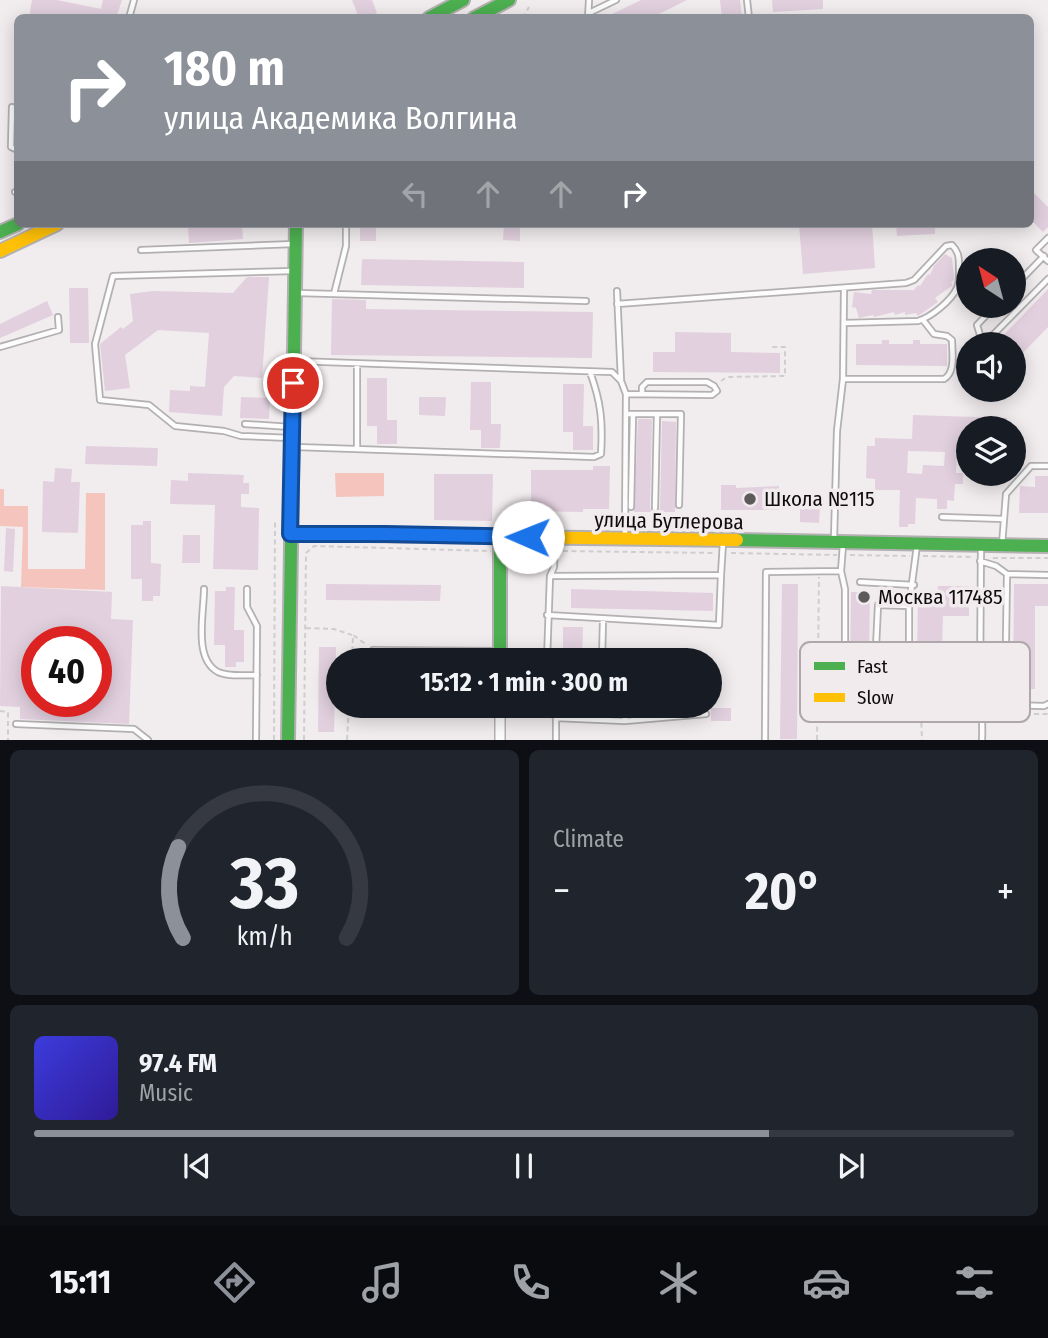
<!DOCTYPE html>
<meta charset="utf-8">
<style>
body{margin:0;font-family:"Fira Sans Condensed",sans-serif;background:#20242c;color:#f1f3f6;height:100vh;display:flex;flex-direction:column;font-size:26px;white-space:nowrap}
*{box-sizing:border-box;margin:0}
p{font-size:23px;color:#9ea1a6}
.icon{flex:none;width:38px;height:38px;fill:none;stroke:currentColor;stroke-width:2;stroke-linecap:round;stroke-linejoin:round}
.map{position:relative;height:740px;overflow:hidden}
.panel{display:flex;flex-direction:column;gap:10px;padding:10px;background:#0d0f14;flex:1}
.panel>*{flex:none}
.banner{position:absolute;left:14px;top:14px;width:1020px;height:214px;border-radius:10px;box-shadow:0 4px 18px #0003;background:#8c9099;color:#fff;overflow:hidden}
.needle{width:46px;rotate:324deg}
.tools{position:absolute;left:956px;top:248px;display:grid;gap:14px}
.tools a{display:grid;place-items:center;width:70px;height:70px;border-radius:50%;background:#171b24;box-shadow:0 4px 18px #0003;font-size:35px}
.speed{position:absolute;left:21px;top:626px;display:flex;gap:14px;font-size:35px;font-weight:700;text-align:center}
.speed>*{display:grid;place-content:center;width:91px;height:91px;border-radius:50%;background:#171b24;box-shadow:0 4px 18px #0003;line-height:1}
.speed .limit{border:10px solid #d22;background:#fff;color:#111}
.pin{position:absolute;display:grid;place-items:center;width:60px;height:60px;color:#fff;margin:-30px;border:4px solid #fff;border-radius:50%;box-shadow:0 2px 7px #0007}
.me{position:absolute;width:77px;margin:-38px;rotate:271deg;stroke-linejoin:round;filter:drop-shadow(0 0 5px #0008)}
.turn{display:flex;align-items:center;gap:24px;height:147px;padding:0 35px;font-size:32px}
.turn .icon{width:91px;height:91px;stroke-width:2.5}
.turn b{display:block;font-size:49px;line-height:60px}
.lanes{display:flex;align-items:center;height:66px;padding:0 35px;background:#0003;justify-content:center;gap:35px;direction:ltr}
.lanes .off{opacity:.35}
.big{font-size:52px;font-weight:700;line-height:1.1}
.panel .widget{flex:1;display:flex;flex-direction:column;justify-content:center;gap:10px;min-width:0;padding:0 24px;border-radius:10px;background:#20242c}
.panel .dial{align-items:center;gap:0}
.dial svg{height:182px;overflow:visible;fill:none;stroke:#363941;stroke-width:7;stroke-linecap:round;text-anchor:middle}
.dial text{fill:#f1f3f6;stroke:none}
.song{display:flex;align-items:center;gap:21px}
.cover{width:84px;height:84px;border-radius:10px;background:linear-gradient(135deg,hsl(240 70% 55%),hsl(250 70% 35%))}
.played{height:7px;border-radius:4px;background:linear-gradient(90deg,#8c9099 75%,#363941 75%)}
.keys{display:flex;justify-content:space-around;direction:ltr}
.heat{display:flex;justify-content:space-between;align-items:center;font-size:38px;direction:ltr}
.panel .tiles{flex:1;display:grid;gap:10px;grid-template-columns:1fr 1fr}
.widget:last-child{grid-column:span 2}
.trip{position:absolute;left:326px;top:648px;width:396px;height:70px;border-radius:35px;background:#171b24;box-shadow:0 4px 18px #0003;font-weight:700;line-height:70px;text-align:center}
.menu{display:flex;height:112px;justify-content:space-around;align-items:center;background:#090b0e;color:#9ea1a6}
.menu .icon{width:49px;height:49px}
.menu .on{color:#8c9099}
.menu b{font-size:32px;color:#f1f3f6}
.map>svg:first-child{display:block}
.green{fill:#f5c5bd}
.building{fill:#e2d0de;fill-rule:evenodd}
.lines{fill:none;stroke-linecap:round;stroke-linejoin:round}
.lane-casing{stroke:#b3b0b2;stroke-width:8}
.street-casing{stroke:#b3b0b2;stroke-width:12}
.fast-casing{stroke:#b3b0b2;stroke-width:16}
.slow-casing{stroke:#b3b0b2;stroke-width:16}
.path{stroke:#cfcece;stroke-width:2;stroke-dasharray:5 3.5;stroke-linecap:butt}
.lane{stroke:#fdfcfc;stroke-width:4.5}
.street{stroke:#fdfcfc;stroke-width:9}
.fast{stroke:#4caf50;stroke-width:12}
.slow{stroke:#ffc107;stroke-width:12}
.route-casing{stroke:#114b97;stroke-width:18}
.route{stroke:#1a73e8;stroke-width:12}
.poi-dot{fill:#5d5a5c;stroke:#f2ebee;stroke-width:2.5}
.labels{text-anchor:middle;stroke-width:7;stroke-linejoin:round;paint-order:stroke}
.poi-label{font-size:21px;fill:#0e0c0d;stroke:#f2ebee;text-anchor:start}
.street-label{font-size:21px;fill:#0e0c0d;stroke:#f2ebee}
.key{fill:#f2ebee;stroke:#aea8aa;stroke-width:2}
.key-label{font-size:19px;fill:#0e0c0d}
</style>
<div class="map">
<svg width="1048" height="740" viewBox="0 0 1048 740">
<rect width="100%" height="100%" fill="#f1ecee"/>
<path class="green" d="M335,473H384V496L336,497Z
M0,489H4V506H28V569H85L86,493H105V590L21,587L23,527L0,526Z"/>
<path class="building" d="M32,0H57L101,9L103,0H122L116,18H29Z
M352,0H372L377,13L368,18H359Z
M641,0H687L651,18H604Z
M720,0H740L742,18H722Z
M772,0H823V9L773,12Z
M1031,190L1048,207V227L1043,232L1031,220Z
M216,224H242L243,239L189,243L188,227Z
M360,224H376V241H360Z
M504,224H520V241L503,240Z
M799,224H872L875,268L803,274Z
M896,224H935V234L897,236Z
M945,254L952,258L954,279L951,283L953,285L935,298L938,302L918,316L916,313L905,315V312L895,315L894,312L874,317L873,315L859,318L856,308L852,307L854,292L871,294L872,290H914L918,285L920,286L928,274L930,275L934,266Z
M362,259L524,262V288L361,285Z
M247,277H269L262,378L234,376L224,387L222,416L169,412L170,390L190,391V386L205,387L209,333L158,330L125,355L130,388L105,391L100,344L121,327L123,329L133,321L130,294L153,291L233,293Z
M69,288H88L89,343H70Z
M1048,289V327L1013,363V345H994Z
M332,299L366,300V309L593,312L592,358L331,355Z
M47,301L53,315L0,338V324Z
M675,332L731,333V352L780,353V373L653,372V352H675Z
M882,340H889V344H913V340H920V344H947V366L856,365V344H882Z
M367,378H387V420H397V444H377V426H367Z
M471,382H491V424H501L500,448H481V430H470Z
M563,384H584L583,426H593V450H573V432H563Z
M241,397L270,398L269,419L240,418Z
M419,397H446L445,416L419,415Z
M913,415L1007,418L1006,429H968V453L957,452L956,473H963V484H955L954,501L947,500V509H937V499L916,498L915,524H908V527H899L900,490H875V479L866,478L867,446H875V438L912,439ZM908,451L945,452L944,466L923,465L922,474L907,473Z
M638,419H652L650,508L652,512H634Z
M662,421L676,422L675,512H657L660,508Z
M86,446L158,448L157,466L85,464Z
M593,466H610L609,509H583V512L531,511V470H593Z
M55,468L72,469L71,482H80L78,533L42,532L43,481L54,482Z
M188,473L244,475L243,483H249V494H241V507L259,508L258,570L213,569L215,505L170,504L171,480L188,481Z
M434,474H493L492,521L434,520Z
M1035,476H1048V513H1019L1020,486L1035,487Z
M721,485H736V488L779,486V510H721Z
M800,505L820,506L819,523L800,522Z
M143,521H151V563L161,564L160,596H153V601H142V579H131V525H143Z
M6,528L15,529L13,572L4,571Z
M183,535H200V563H182Z
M326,584L441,585L440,601L326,600Z
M782,584H798L797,739H780Z
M1014,584H1048V606H1035V689H1013Z
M1,586L112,592L111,619L133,620L129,724L20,719V707L0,706ZM37,642H96V702H37Z
M938,586H969V616H943L942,646H968V679L850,677L851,592H870L869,655L917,656L918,595H937Z
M226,587H235L234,630H244V662H236V667H225V645H214L215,591H226Z
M571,589L713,593V611L571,608Z
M563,627H583L582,660H563Z
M319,647H336L334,732H318Z
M711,708H731V721H711Z"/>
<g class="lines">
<g class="lane-casing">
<path id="lane" d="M747,0L749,18
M589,13L616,0
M129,18L134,0
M588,18L589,0
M12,107L11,147L18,150
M15,192L18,191
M1048,238L1036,250L1048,261
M141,250L294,244
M1013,288L1044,256
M844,289L843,379H944C956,372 952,353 952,340L947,336L934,334L923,320
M617,291L621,380
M298,293L334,294L346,246V224
M334,294L586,301
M617,304L906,283L914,280L946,246L952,245C958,251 959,256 959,265C959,272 960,281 957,288C951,301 931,317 918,321L844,323
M995,306L977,325L980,335L987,341L1048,279
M0,347L59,330L58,317
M295,361L612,372L621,381L626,394L625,535
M626,394L712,395L717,391L714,386L707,382H647L642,387V394
M626,414H681L679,505
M245,424L291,427
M291,438L241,436L224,431L175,426L149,405L100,400L95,344L113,276L293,271
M296,447L594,457L601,454C603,422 601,402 590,372
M357,449V364
M631,507L633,414
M655,508L657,414
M942,517L1004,519
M834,539L837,431L843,379
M1002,545L1006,494L1031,466H1048
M980,561L996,566L1007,574
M841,571L845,589V683L980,685L981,545
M550,576L721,575L723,542
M860,582L914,585
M204,589C204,613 193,659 218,672C229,677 245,675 257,675
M247,589V607L257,626L256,740
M909,606L878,605L876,647L909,648V606L917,545
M547,615L719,625L721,575
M373,650L499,651
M547,660L550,576L554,567L555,539
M602,660L603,619
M980,685C981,704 983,720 982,740
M549,705L556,718L625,721L706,714
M1005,705L1007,574L1048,575
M984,711L1005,705L1044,706L1048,704
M625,721V705
M16,724L134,729L148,740
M556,740V718
M765,740L766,572L841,571L843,545"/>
</g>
<g class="street-casing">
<path id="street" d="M500,740V705"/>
</g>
<g class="fast-casing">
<path id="fast" d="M429,18L463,0
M474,18L509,0
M0,232L18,224
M500,537V660
M737,540L1048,546
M288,740L296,224"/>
</g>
<g class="slow-casing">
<path id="slow" d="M0,251L57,224
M290,534L737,540"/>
</g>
<path class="path" d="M523,18L529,7
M721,381L727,377L785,376V347H772
M563,551L714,553
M510,552L547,551
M731,553L837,555
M850,555L910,556
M923,556L973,557
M993,558H1048
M306,628L334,629L352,635
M352,660L353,635L367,645
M0,711L8,712V740
M921,714L922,740
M1000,714H1048
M274,740L275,520
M304,740L306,553L314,546L491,551
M347,740L349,705
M817,740L819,577"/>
<use href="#lane" class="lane"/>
<use href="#street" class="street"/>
<use href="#fast" class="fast"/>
<use href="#slow" class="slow"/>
</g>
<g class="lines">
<g class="route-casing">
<path id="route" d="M293,383L290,534H386L528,537"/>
</g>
<use href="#route" class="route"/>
</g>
<g class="poi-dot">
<circle cx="750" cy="499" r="7"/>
<circle cx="864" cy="597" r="7"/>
</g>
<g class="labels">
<g class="poi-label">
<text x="764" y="506">Школа №115</text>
<text x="878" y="604">Москва 117485</text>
</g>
<g class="street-label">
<text transform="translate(669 521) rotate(1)" y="7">улица Бутлерова</text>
</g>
</g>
<rect x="800" y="642" width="230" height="80" rx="10" class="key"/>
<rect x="814" y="662" width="31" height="8" fill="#4caf50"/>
<rect x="814" y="693" width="31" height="9" fill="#ffc107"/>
<g class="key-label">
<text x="857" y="673">Fast</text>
<text x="857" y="704">Slow</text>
</g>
</svg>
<div class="tools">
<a><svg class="needle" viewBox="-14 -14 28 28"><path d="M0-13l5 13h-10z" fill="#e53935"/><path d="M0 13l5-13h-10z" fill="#9ea1a6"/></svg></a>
<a><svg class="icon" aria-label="sound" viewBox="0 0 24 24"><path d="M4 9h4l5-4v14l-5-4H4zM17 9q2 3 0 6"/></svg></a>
<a><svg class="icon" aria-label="layers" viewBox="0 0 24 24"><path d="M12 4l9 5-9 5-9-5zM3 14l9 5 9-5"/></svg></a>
</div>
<div class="speed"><div class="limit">40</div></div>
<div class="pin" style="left:293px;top:383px;background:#d93025"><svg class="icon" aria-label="arrive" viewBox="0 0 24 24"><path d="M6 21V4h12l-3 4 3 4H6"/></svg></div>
<svg class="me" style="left:528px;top:537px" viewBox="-20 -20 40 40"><circle r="19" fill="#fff"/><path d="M0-13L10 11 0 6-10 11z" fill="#1a73e8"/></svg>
<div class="trip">15:12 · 1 min · 300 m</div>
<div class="banner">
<div class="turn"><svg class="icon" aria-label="right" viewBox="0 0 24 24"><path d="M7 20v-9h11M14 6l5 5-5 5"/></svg><div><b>180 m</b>улица Академика Волгина</div></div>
<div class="lanes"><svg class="icon off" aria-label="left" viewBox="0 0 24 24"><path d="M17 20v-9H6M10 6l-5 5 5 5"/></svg><svg class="icon off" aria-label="ahead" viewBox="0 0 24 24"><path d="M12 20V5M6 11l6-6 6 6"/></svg><svg class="icon off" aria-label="ahead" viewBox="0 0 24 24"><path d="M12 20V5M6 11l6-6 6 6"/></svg><svg class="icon" aria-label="right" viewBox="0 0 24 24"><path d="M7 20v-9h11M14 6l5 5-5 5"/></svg></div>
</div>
</div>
<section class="panel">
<div class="tiles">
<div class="widget dial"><svg viewBox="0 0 100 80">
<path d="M14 69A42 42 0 1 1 86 69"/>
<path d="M14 69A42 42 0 0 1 12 29" stroke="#8c9099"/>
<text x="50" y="56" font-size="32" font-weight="700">33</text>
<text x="50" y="72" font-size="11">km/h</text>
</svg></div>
<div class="widget"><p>Climate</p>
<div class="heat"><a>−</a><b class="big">20°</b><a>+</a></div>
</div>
<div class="widget">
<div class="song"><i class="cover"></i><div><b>97.4 FM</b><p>Music</p></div></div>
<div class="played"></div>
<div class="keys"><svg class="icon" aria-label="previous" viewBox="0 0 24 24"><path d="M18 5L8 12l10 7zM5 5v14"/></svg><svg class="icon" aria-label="pause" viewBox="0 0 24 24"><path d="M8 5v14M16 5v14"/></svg><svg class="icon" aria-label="next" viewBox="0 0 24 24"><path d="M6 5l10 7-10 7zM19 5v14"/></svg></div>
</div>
</div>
</section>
<nav class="menu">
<b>15:11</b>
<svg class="icon on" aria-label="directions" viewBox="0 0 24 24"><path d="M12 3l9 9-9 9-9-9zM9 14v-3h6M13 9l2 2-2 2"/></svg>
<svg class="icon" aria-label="music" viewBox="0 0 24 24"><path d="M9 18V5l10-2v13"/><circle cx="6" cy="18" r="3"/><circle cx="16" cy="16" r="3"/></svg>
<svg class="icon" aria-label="phone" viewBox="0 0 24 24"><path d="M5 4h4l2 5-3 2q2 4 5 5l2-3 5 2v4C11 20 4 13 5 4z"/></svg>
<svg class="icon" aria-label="climate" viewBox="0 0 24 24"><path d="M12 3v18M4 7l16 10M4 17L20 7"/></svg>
<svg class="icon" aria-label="car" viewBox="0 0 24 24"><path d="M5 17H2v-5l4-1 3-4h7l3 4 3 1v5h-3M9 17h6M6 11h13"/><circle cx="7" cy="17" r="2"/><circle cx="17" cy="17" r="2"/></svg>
<svg class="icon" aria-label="filters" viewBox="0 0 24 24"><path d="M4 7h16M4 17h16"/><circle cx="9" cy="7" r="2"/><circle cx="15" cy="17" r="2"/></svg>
</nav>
